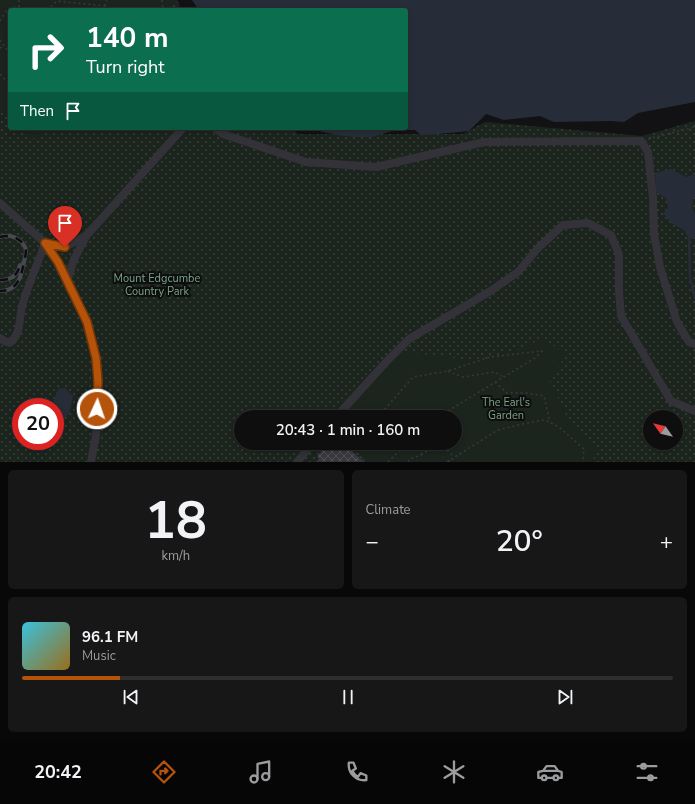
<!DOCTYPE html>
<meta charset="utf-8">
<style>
body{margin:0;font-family:"Nunito Sans",sans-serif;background:#171718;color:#f1f3f6;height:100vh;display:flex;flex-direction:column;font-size:15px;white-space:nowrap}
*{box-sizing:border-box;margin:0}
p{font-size:13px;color:#9b9c9e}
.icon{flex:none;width:22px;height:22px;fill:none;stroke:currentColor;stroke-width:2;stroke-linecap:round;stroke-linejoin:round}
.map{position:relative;height:462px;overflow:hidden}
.details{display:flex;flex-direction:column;gap:8px;padding:8px;background:#080808;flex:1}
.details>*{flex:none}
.hud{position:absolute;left:8px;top:8px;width:400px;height:122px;border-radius:4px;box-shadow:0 2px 6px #0003,0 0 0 1px #2e2e2f;background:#0b6e4f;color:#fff;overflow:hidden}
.needle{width:26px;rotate:304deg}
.fabs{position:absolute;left:643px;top:410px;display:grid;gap:8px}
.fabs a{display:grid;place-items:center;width:40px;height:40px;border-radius:50%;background:#0e0e0f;box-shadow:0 2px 6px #0003,0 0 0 1px #2e2e2f;font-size:20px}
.speed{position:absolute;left:12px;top:398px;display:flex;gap:8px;font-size:20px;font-weight:700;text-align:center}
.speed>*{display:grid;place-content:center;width:52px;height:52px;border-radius:50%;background:#0e0e0f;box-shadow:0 2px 6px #0003,0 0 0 1px #2e2e2f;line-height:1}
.speed .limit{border:6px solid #d22;background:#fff;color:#111}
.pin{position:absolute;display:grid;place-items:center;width:34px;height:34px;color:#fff;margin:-41px -17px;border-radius:50% 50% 50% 0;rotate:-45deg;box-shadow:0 0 4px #0007}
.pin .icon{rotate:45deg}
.me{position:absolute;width:44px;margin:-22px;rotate:3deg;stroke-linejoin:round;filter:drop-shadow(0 0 3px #0008)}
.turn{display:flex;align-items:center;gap:14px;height:84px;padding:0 12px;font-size:18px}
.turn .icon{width:52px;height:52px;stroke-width:2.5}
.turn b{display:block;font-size:28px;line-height:34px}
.then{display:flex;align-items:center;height:38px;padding:0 12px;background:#0003;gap:8px;font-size:15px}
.big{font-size:30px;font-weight:600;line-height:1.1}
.details .card{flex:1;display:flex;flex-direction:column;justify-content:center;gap:6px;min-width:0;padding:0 14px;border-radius:6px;background:#171718}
.details .dial{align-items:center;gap:0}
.dial b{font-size:52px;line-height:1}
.song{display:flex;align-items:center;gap:12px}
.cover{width:48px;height:48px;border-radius:6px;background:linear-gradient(135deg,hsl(190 70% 55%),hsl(40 70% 35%))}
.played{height:4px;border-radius:2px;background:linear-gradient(90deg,#b45309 15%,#2e2e2f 15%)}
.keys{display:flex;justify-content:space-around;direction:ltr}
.heat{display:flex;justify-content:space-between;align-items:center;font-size:22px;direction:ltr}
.details .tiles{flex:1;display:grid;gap:8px;grid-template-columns:1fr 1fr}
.card:last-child{grid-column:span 2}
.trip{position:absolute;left:234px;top:410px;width:228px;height:40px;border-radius:20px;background:#0e0e0f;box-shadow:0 2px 6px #0003,0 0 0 1px #2e2e2f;font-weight:600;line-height:40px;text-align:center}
.dock{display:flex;height:64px;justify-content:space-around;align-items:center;background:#060606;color:#9b9c9e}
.dock .icon{width:28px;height:28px}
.dock .selected{color:#b45309}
.dock b{font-size:18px;color:#f1f3f6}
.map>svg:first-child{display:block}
.park{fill:url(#park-dots);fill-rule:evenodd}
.garden{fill:#1c241e}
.water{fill:#272d38}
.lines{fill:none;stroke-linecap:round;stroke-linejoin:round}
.stream{stroke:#272d38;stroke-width:2.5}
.building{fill:url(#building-cross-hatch);stroke:#2c2c30}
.path{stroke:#383940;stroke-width:1.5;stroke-dasharray:2 3;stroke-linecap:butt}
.minor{stroke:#333239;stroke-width:8}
.rail-casing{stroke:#474850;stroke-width:4}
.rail{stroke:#0d0d0f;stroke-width:2.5;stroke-dasharray:8;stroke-linecap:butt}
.route-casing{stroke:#753606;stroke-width:10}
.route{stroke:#b45309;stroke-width:7}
.labels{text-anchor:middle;stroke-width:4;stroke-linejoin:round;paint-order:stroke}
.park-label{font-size:11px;fill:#77a282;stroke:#0d0d0f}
</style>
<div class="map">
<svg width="695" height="462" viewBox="0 0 695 462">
<defs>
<pattern id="park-dots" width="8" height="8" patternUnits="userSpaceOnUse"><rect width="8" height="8" fill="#1c241e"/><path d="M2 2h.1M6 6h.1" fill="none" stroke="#3a413c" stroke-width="1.8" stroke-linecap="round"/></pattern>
<pattern id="building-cross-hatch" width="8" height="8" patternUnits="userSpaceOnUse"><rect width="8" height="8" fill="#39393f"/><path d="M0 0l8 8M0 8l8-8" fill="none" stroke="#525358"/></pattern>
</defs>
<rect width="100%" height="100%" fill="#121214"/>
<path class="park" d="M0,0H177L182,10H10V128H291L298,134H463L485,122L642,136L695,121V462H0ZM21,407H55V441H21ZM241,417H455V443H241ZM650,417H676V443H650Z"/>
<path class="garden" d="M0,0H177V1L164,10H10V117L0,108Z
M22,128H50L35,139Z
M544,338L566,356L549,379L566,415L595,448L593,462H359L363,457L346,443H455V417H340L399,351L477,361L515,351Z"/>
<path class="water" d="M192,0H695V102L638,113L624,122L611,121L554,122L540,116L504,120L486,114L469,131L428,135L420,134L415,130H395L372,137H355L337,135L306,128H406V10H199Z
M671,169L686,177L695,174V197L693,199L692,208L695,214V238L689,239L684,230L671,223L663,213L668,208L666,198L656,192L655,173Z
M65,388L73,396L69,413L61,423L55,422V407H51L58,389Z"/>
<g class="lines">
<path class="stream" d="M689,239L690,277L695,298"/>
</g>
<path class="building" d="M329,443H343L364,462H316L319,459L317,456Z"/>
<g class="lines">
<path class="path" d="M19,0V7L22,10
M162,0L163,10
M105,6L107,0
M47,10L57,1L105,6V10
M0,21L5,12L12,7H19
M0,40L10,54
M0,48L5,46
M0,74L10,85
M648,139L695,127
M448,371L463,377L495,372L503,377
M495,382L507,393H527L544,396L550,422
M378,417L413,377L448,371L490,357L542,351L535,358L438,417
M353,443L349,447L364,460L363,462
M421,455L434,446L445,448L454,457
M448,461L453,462
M388,462L407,443
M408,462L410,459L421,455L422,443
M447,462L498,430L522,424L545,420L559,427L584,449L583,462"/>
<path class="minor" d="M215,128L223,134L306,162L376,167L484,142L641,141L648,152L653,198L654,234L660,267L677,322L689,342L695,344
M0,203L45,243L57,262L87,322L96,358L98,381L96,435L91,462
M87,235L183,128
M45,243L65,247L87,235L74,259L67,282
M0,338C4,341 9,345 13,340C21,331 19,318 22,307C27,286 38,264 45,243
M336,417L388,360L409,339L489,292L518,272L538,248L563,225L588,223L611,235L619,254V291L621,316L671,401L695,411
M297,462L313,443"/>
<g class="rail-casing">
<path id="rail" d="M0,237C9,234 20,237 25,247C27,251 25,258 24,262C21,277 18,291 0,291
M0,280C11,280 17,276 20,265"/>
</g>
<use href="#rail" class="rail"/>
</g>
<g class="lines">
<g class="route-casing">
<path id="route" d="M65,247L45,243L58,262L87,322L96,358L98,381L97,409"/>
</g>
<use href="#route" class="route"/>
</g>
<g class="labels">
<g class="park-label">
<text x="157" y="282">Mount Edgcumbe<tspan x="157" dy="13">Country Park</tspan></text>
<text x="506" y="406">The Earl's<tspan x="506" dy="13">Garden</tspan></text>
</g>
</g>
</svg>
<div class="fabs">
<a><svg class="needle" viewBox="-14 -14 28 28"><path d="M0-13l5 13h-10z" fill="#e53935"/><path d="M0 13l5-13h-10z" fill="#9b9c9e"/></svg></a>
</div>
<div class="speed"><div class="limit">20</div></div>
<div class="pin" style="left:65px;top:247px;background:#d93025"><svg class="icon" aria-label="arrive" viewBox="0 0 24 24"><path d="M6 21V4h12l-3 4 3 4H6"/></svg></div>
<svg class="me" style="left:97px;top:409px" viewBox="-20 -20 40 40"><circle r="17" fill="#b45309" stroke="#fff" stroke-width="3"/><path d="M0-11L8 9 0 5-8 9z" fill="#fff"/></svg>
<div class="trip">20:43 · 1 min · 160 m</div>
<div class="hud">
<div class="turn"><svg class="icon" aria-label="right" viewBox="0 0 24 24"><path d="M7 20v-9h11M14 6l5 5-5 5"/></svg><div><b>140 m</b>Turn right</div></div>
<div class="then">Then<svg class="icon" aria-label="arrive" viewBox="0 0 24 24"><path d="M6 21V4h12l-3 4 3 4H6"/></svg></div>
</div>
</div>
<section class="details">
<div class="tiles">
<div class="card dial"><b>18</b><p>km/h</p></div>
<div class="card"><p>Climate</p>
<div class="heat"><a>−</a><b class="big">20°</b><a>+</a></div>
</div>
<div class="card">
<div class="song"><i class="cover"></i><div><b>96.1 FM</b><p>Music</p></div></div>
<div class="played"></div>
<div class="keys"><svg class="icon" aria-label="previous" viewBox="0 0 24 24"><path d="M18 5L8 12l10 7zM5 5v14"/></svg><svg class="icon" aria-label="pause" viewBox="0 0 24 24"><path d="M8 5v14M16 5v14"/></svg><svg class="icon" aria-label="next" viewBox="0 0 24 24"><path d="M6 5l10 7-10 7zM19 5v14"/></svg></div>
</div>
</div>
</section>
<nav class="dock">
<b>20:42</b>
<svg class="icon selected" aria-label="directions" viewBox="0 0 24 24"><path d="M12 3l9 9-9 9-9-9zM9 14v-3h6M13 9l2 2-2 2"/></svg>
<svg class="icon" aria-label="music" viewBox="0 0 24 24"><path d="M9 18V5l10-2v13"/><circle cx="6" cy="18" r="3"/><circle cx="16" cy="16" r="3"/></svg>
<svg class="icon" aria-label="phone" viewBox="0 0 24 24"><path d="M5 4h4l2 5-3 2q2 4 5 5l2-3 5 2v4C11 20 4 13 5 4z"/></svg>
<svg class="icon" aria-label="climate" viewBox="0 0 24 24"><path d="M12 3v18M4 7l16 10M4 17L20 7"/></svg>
<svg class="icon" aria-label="car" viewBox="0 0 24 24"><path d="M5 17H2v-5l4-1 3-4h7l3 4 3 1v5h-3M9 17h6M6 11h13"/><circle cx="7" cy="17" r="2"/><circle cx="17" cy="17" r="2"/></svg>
<svg class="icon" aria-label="filters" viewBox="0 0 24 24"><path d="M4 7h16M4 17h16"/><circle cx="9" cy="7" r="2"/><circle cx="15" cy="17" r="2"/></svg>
</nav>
